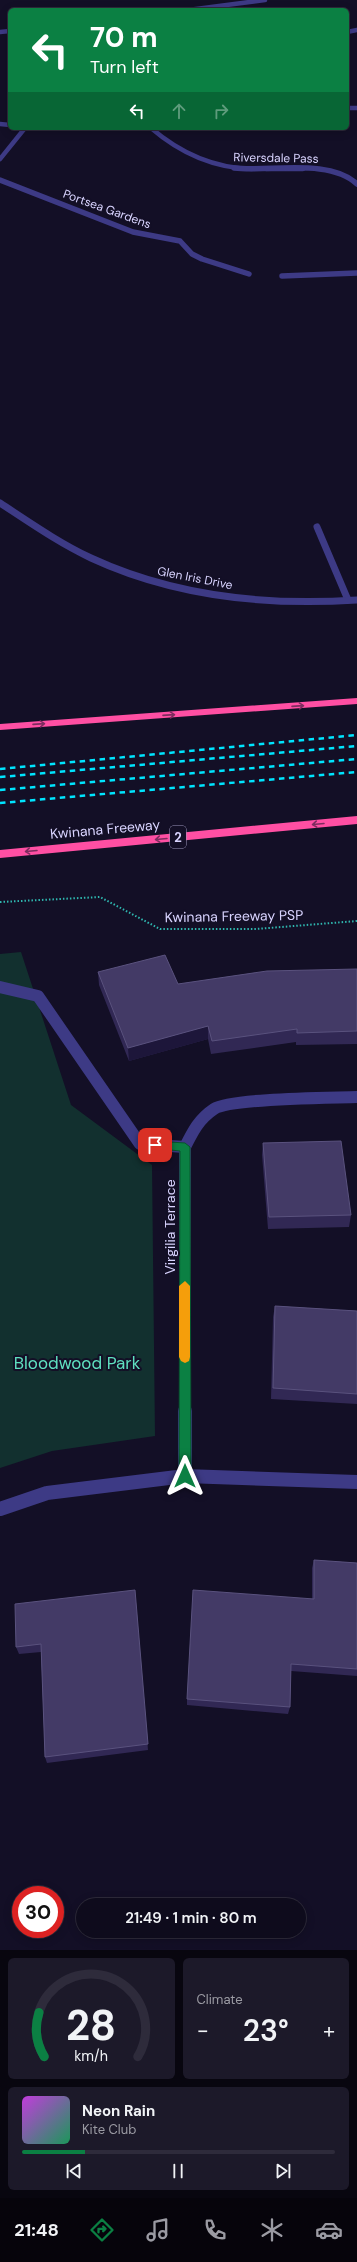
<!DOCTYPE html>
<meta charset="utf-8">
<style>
body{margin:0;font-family:"DM Sans",sans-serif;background:#1c1929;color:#f1f3f6;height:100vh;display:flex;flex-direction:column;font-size:15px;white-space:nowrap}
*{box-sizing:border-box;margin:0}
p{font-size:13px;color:#9b9ba3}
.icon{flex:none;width:22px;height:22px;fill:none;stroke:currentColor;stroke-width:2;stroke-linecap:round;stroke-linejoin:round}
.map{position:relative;height:1950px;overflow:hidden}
.drawer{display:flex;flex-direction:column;gap:8px;padding:8px;background:#08060f;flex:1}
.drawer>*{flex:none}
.banner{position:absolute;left:8px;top:8px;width:341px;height:122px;border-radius:6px;box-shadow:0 2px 10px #0003,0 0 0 1px #2e2b3b;background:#0b8043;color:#fff;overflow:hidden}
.speed{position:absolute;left:12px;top:1886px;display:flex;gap:8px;font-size:20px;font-weight:700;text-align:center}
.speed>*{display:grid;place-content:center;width:52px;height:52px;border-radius:50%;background:#0e0b1c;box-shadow:0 2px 10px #0003,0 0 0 1px #2e2b3b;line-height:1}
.speed .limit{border:6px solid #d22;background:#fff;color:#111}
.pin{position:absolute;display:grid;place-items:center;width:34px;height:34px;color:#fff;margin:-17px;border-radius:8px;box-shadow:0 2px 6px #0006}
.me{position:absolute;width:44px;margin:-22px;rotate:0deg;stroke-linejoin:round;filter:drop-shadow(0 0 3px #0008)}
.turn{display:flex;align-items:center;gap:14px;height:84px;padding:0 16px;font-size:18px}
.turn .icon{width:52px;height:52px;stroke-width:2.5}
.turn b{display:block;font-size:28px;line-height:34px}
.lanes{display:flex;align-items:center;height:38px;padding:0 16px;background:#0003;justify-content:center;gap:20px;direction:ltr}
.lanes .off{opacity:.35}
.big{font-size:30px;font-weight:600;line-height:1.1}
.drawer .widget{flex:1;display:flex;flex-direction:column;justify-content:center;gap:6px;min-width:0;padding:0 14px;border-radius:6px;background:#1c1929}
.drawer .dial{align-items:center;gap:0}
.dial svg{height:104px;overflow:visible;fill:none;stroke:#2e2b3b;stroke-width:7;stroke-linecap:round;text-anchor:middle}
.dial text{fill:#f1f3f6;stroke:none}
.song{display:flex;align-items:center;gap:12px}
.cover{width:48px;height:48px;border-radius:6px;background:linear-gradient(135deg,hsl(290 70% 55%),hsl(150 70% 35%))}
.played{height:4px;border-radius:2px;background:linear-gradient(90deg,#0b8043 20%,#2e2b3b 20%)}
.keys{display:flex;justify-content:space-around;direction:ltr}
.heat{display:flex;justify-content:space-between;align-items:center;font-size:22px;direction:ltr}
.drawer .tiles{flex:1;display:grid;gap:8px;grid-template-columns:1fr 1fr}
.widget:last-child{grid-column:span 2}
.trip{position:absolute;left:76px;top:1898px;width:230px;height:40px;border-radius:20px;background:#0e0b1c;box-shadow:0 2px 10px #0003,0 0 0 1px #2e2b3b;font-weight:600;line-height:40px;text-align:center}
.tabs{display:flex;height:64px;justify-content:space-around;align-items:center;background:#06040b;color:#9b9ba3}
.tabs .icon{width:28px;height:28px}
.tabs .on{color:#0b8043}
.tabs b{font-size:18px;color:#f1f3f6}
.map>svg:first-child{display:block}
.green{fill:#12302f}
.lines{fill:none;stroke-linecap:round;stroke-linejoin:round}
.path{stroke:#2fb8b0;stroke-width:2;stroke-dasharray:1.5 2;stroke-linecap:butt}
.service-far1{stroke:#3d3a85;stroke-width:7}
.service{stroke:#3d3a85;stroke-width:12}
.minor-far4{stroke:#3d3a85;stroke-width:4.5}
.minor-far3{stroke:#3d3a85;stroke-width:5.5}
.minor-far2{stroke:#3d3a85;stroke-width:7}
.minor-far1{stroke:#3d3a85;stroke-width:12}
.minor{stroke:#3d3a85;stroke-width:14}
.motorway{fill:#ff4fa3;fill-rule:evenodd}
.rail{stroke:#00e5ff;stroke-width:2.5;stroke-dasharray:5.5 4.5;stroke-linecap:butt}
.wall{fill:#312854}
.shaded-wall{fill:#1d163a}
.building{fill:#433a66;stroke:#5a527e}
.oneway{stroke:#7d2c5e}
.route{fill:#0b8043;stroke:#07532c}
.slow{fill:#f59e0b}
.labels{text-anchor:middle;stroke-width:4;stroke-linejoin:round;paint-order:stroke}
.far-street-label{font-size:12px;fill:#d9d4ff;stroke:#130f26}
.shield{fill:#130f26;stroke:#9e99be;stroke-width:1}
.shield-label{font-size:13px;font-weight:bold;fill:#d9d4ff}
.street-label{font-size:14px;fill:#d9d4ff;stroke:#130f26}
.near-park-label{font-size:17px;fill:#5fe0c0;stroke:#130f26}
</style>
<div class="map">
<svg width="357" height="1950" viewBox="0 0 357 1950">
<rect width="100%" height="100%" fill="#130f26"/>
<path class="green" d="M21,952L71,1105L152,1165L155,1436L52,1451L0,1468V954Z"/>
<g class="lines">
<path class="path" d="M0,902L100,897L160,929H256L357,921"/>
<path class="service-far1" d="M317,527L348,600"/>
<path class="service" d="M0,987L38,996L140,1144L185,1147"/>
<path class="minor-far4" d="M188,10L265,0
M0,32L10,31
M347,32L357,30
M347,108H357
M0,124L10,125
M49,128H141
M151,128C180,153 214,168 252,169
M0,159L25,128
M266,169H303"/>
<path class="minor-far3" d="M234,168C270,172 330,158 357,184
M0,180L133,232L180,241L192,254L202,259L249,274
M282,276L357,273"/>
<path class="minor-far2" d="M0,503C29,522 59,543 91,558C175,597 265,606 357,600"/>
<path class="minor-far1" d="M185,1412V1147C193,1131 199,1119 214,1109C231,1098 331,1098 357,1097"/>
<path class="minor" d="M185,1411V1476
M0,1509L47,1493L185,1476L357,1482"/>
<path class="motorway" d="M357,698V704L0,730V724Z
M357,816V824L0,858V850Z"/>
<path class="rail" d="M0,769L357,735
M0,777L357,746
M0,790L357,759
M0,803L357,772"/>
</g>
<path class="wall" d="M357,969V1044L296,1045V1042L211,1054L208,1039L129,1061L99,985L98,972L178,984Z
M263,1143L351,1215L349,1227L268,1229L262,1155Z
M275,1306L357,1311V1404L271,1399L273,1317Z
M314,1560L357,1563V1676L291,1671L290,1707L288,1714L187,1705V1699L312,1599V1568Z
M135,1590L148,1750L47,1763L45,1757L41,1652L19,1654L16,1647Z"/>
<path class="shaded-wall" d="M208,1026V1039L129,1061L128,1048Z"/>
<path class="building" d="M165,955L178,984L267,971L357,969V1031L297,1033V1029L212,1041L208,1026L128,1048L98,972Z
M341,1141L351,1215L269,1217L263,1143Z
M275,1306L357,1311V1394L273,1388Z
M314,1560L357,1563V1669L291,1664L290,1707L187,1699L193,1590L314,1599Z
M135,1590L148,1744L45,1757L41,1644L16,1647L15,1604Z"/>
<defs><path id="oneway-shaft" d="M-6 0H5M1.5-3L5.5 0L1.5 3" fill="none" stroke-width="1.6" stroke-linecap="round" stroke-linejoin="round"/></defs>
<g class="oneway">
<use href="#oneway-shaft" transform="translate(298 706) rotate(-4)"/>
<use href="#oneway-shaft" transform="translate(169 715) rotate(-4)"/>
<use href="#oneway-shaft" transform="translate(39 724) rotate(-4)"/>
<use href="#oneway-shaft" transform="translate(318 824) rotate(175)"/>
<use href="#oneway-shaft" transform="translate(161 839) rotate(175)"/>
<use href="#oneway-shaft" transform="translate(31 851) rotate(175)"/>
</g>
<path class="route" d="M155,1141L185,1143L190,1147L191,1476L189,1480L185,1482L180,1480L179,1476L180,1151L152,1148L150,1145Z"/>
<path class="slow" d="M185,1281L190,1286V1357L189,1361L185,1363L181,1361L179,1357V1286Z"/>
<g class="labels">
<g class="far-street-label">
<text transform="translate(276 158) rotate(1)" y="4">Riversdale Pass</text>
<text transform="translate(107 209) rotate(20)" y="4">Portsea Gardens</text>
<text transform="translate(195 578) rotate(11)" y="4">Glen Iris Drive</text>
</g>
<rect class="shield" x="170" y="826" width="16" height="22" rx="3"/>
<g class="shield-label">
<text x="178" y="842">2</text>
</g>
<g class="street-label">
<text transform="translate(105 829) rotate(-5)" y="5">Kwinana Freeway</text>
<text transform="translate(234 916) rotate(-1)" y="5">Kwinana Freeway PSP</text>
<text transform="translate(170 1227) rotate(-90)" y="5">Virgilia Terrace</text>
</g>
<g class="near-park-label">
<text x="77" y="1369">Bloodwood Park</text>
</g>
</g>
</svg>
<div class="speed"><div class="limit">30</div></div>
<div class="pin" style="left:155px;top:1145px;background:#d93025"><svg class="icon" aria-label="arrive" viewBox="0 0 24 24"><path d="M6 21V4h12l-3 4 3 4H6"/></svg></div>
<svg class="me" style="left:185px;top:1476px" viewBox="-20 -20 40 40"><path d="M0-17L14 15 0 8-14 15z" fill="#0b8043" stroke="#fff" stroke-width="4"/></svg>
<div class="trip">21:49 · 1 min · 80 m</div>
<div class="banner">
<div class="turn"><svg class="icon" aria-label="left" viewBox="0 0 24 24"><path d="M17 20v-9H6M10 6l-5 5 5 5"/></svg><div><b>70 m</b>Turn left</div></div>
<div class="lanes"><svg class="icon" aria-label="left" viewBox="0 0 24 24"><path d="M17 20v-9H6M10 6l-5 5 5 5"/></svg><svg class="icon off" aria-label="ahead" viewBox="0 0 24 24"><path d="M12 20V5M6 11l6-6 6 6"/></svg><svg class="icon off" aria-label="right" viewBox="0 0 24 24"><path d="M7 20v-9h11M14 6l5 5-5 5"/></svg></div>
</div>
</div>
<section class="drawer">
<div class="tiles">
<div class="widget dial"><svg viewBox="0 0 100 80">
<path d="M14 69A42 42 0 1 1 86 69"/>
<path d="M14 69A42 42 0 0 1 10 35" stroke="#0b8043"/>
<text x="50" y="56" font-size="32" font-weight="700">28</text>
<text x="50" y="72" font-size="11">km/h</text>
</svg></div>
<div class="widget"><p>Climate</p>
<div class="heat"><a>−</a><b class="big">23°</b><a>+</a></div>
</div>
<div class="widget">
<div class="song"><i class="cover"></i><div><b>Neon Rain</b><p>Kite Club</p></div></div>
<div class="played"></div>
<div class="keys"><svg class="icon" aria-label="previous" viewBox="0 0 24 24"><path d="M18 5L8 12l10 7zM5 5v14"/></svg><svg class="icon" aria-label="pause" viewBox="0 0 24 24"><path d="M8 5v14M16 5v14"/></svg><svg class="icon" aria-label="next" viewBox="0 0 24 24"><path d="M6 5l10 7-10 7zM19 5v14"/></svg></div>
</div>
</div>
</section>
<nav class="tabs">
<b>21:48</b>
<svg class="icon on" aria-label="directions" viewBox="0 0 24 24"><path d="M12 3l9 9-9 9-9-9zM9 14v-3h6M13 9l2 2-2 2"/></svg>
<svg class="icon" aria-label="music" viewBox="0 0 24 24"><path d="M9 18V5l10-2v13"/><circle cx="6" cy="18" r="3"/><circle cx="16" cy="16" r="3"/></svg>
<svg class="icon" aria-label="phone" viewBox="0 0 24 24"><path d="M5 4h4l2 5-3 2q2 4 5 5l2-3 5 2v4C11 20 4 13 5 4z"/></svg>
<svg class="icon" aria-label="climate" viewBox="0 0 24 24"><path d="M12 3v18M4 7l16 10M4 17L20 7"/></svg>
<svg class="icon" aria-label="car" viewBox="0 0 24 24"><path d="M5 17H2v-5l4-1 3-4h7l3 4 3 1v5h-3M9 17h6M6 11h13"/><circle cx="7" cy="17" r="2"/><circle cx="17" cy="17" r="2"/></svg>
</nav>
